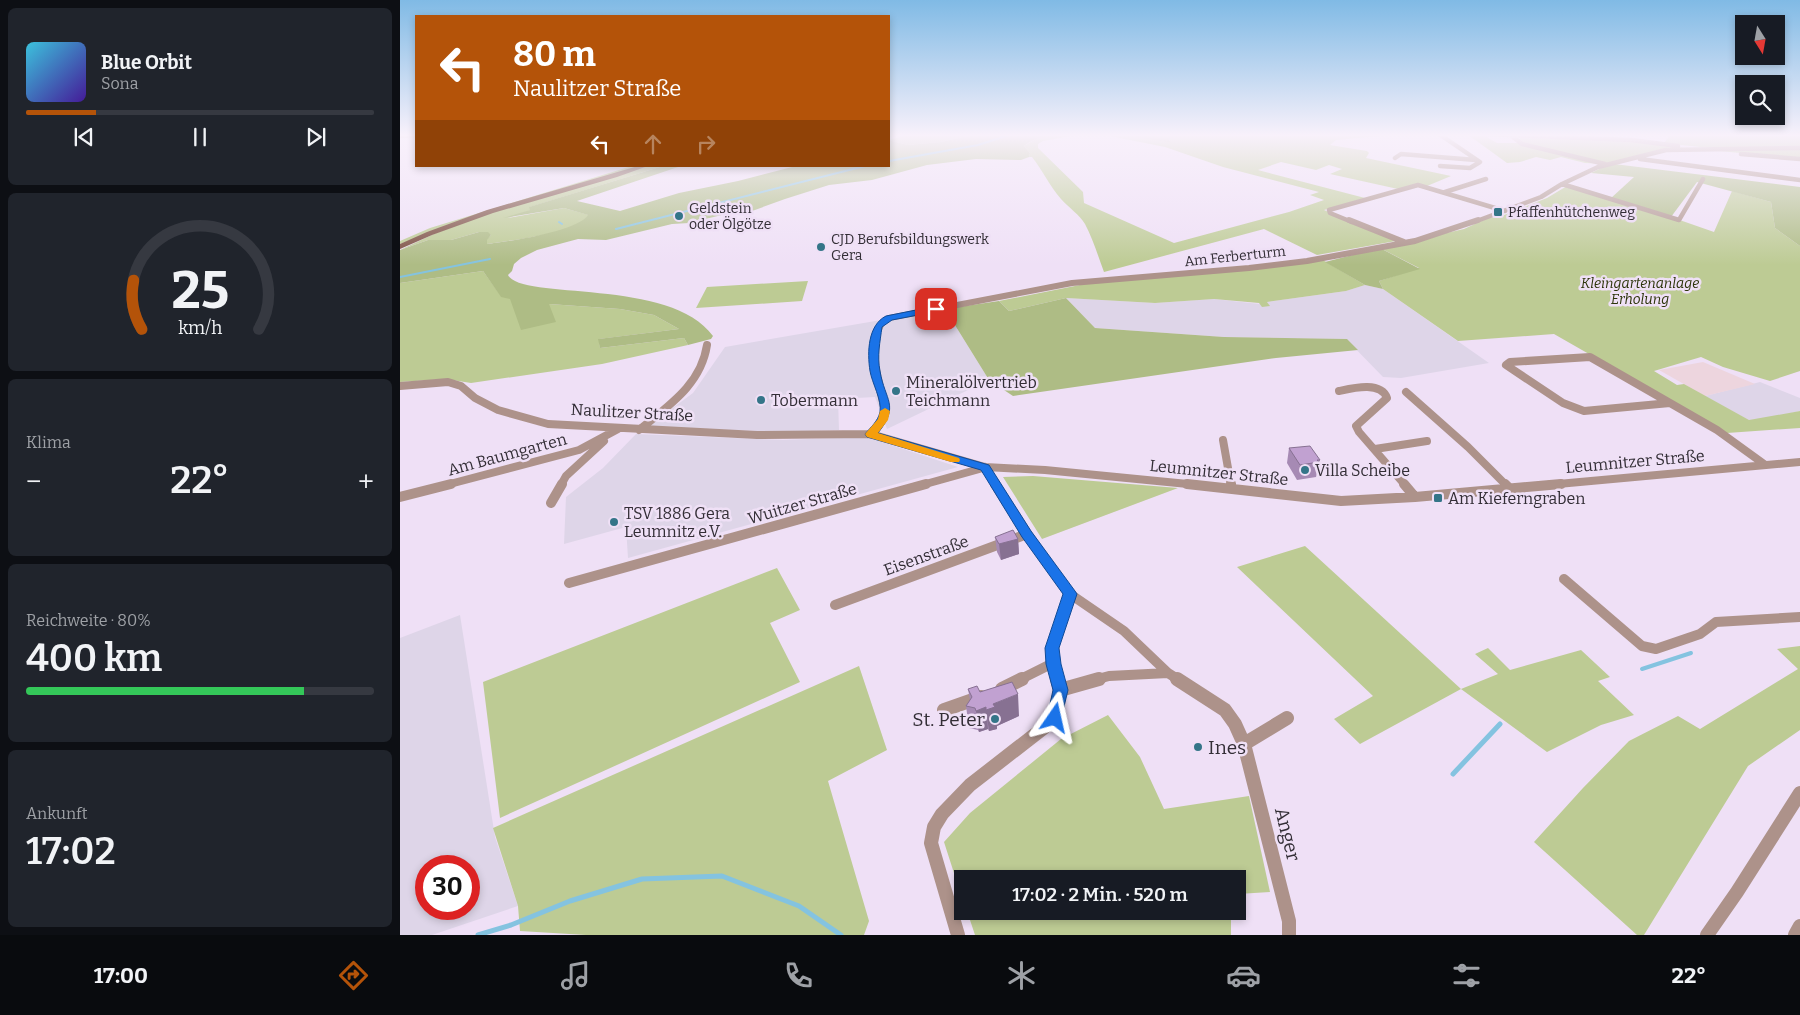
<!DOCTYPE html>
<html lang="de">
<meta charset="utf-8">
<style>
body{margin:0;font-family:Bitter,serif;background:#20242c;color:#f1f3f6;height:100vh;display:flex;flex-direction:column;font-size:19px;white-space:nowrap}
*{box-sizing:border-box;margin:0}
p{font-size:16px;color:#9ea1a6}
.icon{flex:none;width:28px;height:28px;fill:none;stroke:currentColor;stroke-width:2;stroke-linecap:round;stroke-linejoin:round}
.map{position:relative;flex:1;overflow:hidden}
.details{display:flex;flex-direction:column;gap:8px;padding:8px;background:#0d0f14;width:400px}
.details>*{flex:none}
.hud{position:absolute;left:15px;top:15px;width:475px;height:152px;border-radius:0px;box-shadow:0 2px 8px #0003;background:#b45309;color:#fff;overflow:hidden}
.needle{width:32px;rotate:169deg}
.tools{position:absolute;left:1335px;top:15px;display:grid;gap:10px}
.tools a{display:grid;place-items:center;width:50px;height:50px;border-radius:0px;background:#171b24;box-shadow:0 2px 8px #0003;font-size:25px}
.speed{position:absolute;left:15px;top:855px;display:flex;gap:10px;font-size:25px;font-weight:700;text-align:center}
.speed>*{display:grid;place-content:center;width:65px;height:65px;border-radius:50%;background:#171b24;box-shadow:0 2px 8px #0003;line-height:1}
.speed .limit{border:8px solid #d22;background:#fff;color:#111}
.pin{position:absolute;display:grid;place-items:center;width:42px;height:42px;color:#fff;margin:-21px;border-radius:10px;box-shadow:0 2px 8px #0006}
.me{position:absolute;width:55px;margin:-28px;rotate:11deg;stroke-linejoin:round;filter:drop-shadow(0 0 4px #0008)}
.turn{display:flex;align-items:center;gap:18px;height:105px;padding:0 15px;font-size:22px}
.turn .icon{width:65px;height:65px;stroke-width:2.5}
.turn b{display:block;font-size:35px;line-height:42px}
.lanes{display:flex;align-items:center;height:48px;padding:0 15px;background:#0003;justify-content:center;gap:25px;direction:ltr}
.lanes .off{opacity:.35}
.big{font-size:38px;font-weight:600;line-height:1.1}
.details .tile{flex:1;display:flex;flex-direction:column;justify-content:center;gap:8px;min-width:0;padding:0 18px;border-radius:8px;background:#20242c}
.details .dial{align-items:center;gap:0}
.dial svg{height:130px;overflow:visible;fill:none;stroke:#363941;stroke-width:7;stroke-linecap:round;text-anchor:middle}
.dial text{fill:#f1f3f6;stroke:none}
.song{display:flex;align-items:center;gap:15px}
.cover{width:60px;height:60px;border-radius:8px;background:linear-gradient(135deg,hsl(190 70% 55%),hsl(260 70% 35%))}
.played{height:5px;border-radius:2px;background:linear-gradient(90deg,#b45309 20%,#363941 20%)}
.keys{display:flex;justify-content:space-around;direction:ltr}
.heat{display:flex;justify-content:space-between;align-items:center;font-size:28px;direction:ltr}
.charge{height:8px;border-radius:4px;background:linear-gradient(90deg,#34c759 80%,#363941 0)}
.trip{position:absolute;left:554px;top:870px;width:292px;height:50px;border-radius:0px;background:#171b24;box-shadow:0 2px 8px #0003;font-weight:600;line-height:50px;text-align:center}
.tabs{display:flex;height:80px;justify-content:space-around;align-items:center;background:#090b0e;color:#9ea1a6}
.tabs .icon{width:35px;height:35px}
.tabs .selected{color:#b45309}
.tabs b{font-size:22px;color:#f1f3f6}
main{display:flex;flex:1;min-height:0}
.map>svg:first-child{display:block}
.commercial{fill:#ded5e8;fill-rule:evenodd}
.industrial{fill:#edd5de}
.green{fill:#bdcb94}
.forest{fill:#aebc85}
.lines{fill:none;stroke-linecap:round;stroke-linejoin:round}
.stream-far2{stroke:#84c3e0;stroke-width:2}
.stream-far1{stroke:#84c3e0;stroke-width:4}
.stream{stroke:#84c3e0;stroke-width:5}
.street-far4{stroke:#ad928a;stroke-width:4.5}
.street-far3{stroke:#ad928a;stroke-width:6}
.street-far2{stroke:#ad928a;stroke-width:8}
.street-far1{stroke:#ad928a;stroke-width:10}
.street{stroke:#ad928a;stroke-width:14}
.primary{fill:#7a4d3f;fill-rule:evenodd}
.wall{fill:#a68ab4}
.shaded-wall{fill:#877192}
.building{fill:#c1a1d1;stroke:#877192}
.route{fill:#1a73e8;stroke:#114b97}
.slow{fill:#f59e0b}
.poi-dot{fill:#347588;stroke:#efe0f6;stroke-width:2}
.labels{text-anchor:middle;stroke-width:5;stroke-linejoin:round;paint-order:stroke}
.far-poi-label{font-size:14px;fill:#332e36;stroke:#efe0f6;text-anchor:start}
.far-street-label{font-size:14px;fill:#332e36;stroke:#efe0f6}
.far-park-label{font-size:14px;font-style:italic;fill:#2c3409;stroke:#efe0f6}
.poi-label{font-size:16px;fill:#332e36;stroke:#efe0f6;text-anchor:start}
.street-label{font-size:16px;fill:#332e36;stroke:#efe0f6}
.near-poi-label{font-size:19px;fill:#332e36;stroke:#efe0f6;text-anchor:end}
.near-street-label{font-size:19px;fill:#332e36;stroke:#efe0f6}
</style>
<main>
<section class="details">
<div class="tile">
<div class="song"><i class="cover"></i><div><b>Blue Orbit</b><p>Sona</p></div></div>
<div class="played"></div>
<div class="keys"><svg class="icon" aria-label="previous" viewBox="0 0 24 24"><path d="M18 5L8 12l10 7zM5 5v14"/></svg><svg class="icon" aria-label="pause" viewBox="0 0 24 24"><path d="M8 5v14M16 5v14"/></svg><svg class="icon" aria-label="next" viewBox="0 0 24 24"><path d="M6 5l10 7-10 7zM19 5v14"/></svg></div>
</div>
<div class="tile dial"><svg viewBox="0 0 100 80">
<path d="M14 69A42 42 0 1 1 86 69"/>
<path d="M14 69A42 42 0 0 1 9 39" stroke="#b45309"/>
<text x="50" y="56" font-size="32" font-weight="700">25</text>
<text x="50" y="72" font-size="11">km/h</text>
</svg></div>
<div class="tile"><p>Klima</p>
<div class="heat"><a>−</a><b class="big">22°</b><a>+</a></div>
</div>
<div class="tile"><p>Reichweite · 80%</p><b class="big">400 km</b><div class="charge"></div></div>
<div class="tile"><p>Ankunft</p><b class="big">17:02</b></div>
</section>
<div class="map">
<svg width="1400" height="935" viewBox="0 0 1400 935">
<rect width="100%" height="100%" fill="#efe0f6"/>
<path class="commercial" d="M965,285L983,289L1089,363L1001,378L983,377L946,339L824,337L695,328L666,298L755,303L814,299L869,305L867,302L946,291Z
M545,309L589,380L487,429L475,397L438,399L439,430L386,432L247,427L293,393L325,347Z
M1360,382L1400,398V411L1352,422L1305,396Z
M236,434L383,440L467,437L558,467L228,558L226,527L164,544L166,497L203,468Z
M60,615L95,837L118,906L32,935H0V638ZM26,866H69V909H26Z"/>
<path class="industrial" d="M1303,362L1355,384L1305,396L1259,370Z"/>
<path class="green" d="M510,134H577L540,142L508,145L489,140Z
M656,134H682L643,141L638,144V148L683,192L684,203L774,243L889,212L924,200L910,195L919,192L823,167L765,147L700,134H717L769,141L772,134H1002L936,140L930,145L967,151L969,153L966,158L1051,176L1027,186L998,189L930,174L942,169L929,165L916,170L881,162L858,170L965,198L924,210L996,241L917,255L864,229L704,272C698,256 693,239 685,224C680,215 668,207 661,199C649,185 643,171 632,157H629L630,153L624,146L639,137Z
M1067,134H1081L1097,143H1123L1118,140L1120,138L1212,139L1283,148L1208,164L1185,163L1161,157L1150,160L1136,157L1120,162L1107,163Z
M1271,134H1400V147H1300L1264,143Z
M1300,149H1400V159Z
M232,166H241L108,205L0,244V241L30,228Z
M248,166H263L130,207L131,210L108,218L164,208L189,215C187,217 186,220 184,222C173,232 104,242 87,244L86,240L91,235L79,232L51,240H28L0,250L36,233L90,213Z
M1167,186L1271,217L1314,232L1332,191L1371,202L1375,228L1400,246V371L1370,381L1323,367L1301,357L1254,371L1277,385L1284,384L1349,420L1400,411V428L1327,433L1154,334L1058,341L983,289L979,281L1019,268L980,248L1064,229L1088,218L1099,217L1147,198Z
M921,259L965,285L946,291L867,302L870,306L862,307L859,303L814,299L755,303L666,298L609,311L599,301L685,284Z
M83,271L101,296L149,304L220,309L254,315L279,329L199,339L200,348L284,338L288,345L202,364L71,383L46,379L0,382V283Z
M408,281L402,301L296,308L307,287Z
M633,476L778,488L642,539L603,477Z
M905,546L1061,689L1098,674L1075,654L1088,648L1110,670L1181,650L1210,677L1198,681L1234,715L1201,725L1147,752L1061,689L960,744L934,719L973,696L837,567Z
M377,568L400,610L370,623L400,682L100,818L83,682Z
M1400,646V730L1348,766L1244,935H1237L1134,842L1183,788L1229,741L1278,716L1300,729L1398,669L1377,649Z
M459,666L487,750L428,781L469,921L464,935H186L120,931L118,906L93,828Z
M708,715L740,757L764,809L849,796L870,892L838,894V879H562V898L544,842L570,813L661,739Z
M567,911H831V935H575Z"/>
<path class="forest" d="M577,134H667C652,135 636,136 624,146L630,153L629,157L621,160L576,159L527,165L472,180L429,185L385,199L341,215L326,214L289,223L272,224L206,240L178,239L137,250L121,258L114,264L112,271L108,275C121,301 271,277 313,336L311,339L288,345L284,338L200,348L198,339L279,329L254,315L220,309L149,304L156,322L121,330L110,299L101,297L83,271L0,283V250L28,240H51L79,232H88L91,235L87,240V244C107,242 179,231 188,215L164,208L103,218L130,210L129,207L263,166H281L177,201L220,211L279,193L338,181L396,166H489V140L508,145L540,142Z
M717,134H772L769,141L773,143Z
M1214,164L1400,187V246L1375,228L1371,202L1297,182L1271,217L1210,199L1234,177L1191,173L1207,165Z
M980,248L1020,269L979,281L983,289L965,285L925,262Z
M666,298L695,328L824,337L947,339L958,350L876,358L613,396L589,380L545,309L599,301L609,311Z"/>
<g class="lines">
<path class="stream-far2" d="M489,161L578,145L612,134
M159,222L162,224
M216,229L465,166
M0,277L90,259"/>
<path class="stream-far1" d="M1242,669L1291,653"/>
<path class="stream" d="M1053,774L1100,724
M78,935L111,925L170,901L242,879L322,876L399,906L441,935"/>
<path class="street-far4" d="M1039,134L1080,162L1070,168L1040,166
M1087,134L1231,140L1278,146
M0,136L16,135
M1113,137L1122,144L1205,164
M1341,154L1400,159
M995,158L1001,154L1076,160
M1240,159L1400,180
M1162,184L1279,220L1303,179
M1045,192L1086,179
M952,222L930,213L929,210L1018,185L1105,211
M1074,222L1141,197L1162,184L1198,167L1266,150L1400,148"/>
<path class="street-far3" d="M949,220L1004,242
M476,336L482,323L489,318L672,283L849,268L907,261L1015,241L1078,220"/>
<path class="street-far2" d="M1190,357L1270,403L1184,411L1163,403L1106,365L1110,362Z
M0,386L48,382L61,386L75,398L98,410L148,424L357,435L471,434L585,467L645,470L798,485
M939,391C953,388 981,381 987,398L956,426L959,432L1005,485
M1006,392L1068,447L1106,485
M1270,403L1317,430L1364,464
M239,430C268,406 301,385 307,345
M471,434L482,421L485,412L474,360L476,334
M823,440L831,485
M975,449L1027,441
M585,467L596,485
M46,485L179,450L218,429
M161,485L166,476L204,441
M522,485L583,468
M1147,485L1400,462"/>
<path class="street-far1" d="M595,484L627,534L670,594L652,648L653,663L657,680
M787,484L941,501L1015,497L1161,484
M831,484L832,489
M1004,484L1015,497
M1105,484L1109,488
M0,497L51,484
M151,503L162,484
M1164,579L1242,646L1256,649L1300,634L1316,622L1400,617
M169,583L526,484
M670,594L724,631L768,673L779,680
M435,605L627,534
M619,680L653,663
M694,680L709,676L768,673"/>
<path class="street" d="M777,679L825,710L835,724L844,744L889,921V935
M602,689L622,679
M660,690L699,679
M544,710L581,697
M844,744L887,718
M558,935L531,843L534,827L542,814L570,785L655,719L660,690L657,679
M1307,935L1337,892L1400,793
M1395,935L1400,926"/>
<path class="primary" d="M238,166H248L217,177L93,213L32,235L0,249V244L27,232L87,210Z"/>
</g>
<path class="wall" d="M889,448L920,460L916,477L897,480L887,463Z
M595,537L618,539L619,554L601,560L597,552Z
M568,689L580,692L619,716L597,726V729L589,731L588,729L579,732L578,730L569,728L566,706L570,700Z"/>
<path class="shaded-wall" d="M618,539L619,554L601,560L599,544Z
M618,694L619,716L597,726V729L589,731L586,710L593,704Z
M586,707L588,729L579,732L576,711Z"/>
<path class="building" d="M910,446L920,460H917L919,462L900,465L889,448Z
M613,530L618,539L599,544L595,537Z
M612,682L618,694L593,704L595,707L586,710V707L576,711L575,708L566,706L572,697L568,689L577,686L580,692Z"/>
<linearGradient id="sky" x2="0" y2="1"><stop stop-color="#80bae5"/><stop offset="0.51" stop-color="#f8f1fb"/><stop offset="1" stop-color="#f8f1fb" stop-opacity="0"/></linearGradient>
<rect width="1400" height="265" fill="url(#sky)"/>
<path class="route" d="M536,306L539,307V311L492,320L482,327C480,342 477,356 480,371C485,401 500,405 478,433L589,465L631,531L675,591L677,594L659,648L661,664L668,690L660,723L655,725L649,723L647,718L653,690L646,664L645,648L663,594L622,537L581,470L467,437L465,434C471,427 478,421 480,412C482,400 472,383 470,371C467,352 468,325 486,316Z"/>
<path class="slow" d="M485,408L490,411L488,420L478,433L559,458L560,460L559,462H551L467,437L465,434L478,419L480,411Z"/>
<g class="poi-dot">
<rect x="1093" y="207" width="10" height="10" rx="2.5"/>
<circle cx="279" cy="216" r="5"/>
<circle cx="421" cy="247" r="5"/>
<circle cx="496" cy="391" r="5"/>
<circle cx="361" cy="400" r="5"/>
<circle cx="905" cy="470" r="5"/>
<rect x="1033" y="493" width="10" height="10" rx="2.5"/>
<circle cx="214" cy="522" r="5"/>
<circle cx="595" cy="719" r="5"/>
<circle cx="798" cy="747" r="5"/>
</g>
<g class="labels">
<g class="far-poi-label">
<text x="289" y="213">Geldstein<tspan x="289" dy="16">oder Ölgötze</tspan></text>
<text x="1108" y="217">Pfaffenhütchenweg</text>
<text x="431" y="244">CJD Berufsbildungswerk<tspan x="431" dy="16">Gera</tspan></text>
</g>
<g class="far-street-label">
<text transform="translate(835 256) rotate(-6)" y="5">Am Ferberturm</text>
</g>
<g class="far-park-label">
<text x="1240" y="288">Kleingartenanlage<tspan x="1240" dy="16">Erholung</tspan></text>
</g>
<g class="poi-label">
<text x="506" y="388">Mineralölvertrieb<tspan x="506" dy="18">Teichmann</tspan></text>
<text x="371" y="406">Tobermann</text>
<text x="915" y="476">Villa Scheibe</text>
<text x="1048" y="504">Am Kieferngraben</text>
<text x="224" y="519">TSV 1886 Gera<tspan x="224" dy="18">Leumnitz e.V.</tspan></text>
</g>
<g class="street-label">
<text transform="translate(232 412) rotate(3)" y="6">Naulitzer Straße</text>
<text transform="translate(107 454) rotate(-15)" y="6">Am Baumgarten</text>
<text transform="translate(1235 461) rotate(-5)" y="6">Leumnitzer Straße</text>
<text transform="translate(819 472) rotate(6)" y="6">Leumnitzer Straße</text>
<text transform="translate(402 503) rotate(-16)" y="6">Wuitzer Straße</text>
<text transform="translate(526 555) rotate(-20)" y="6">Eisenstraße</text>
</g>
<g class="near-poi-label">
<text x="585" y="726">St. Peter</text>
<text x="808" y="754" text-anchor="start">Ines</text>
</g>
<g class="near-street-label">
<text transform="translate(888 834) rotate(76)" y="7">Anger</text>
</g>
</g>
</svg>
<div class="tools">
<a><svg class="needle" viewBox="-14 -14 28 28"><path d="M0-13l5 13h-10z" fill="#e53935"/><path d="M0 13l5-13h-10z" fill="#9ea1a6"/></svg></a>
<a><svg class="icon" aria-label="search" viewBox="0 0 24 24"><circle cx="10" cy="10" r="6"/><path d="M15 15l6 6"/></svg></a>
</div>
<div class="speed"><div class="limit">30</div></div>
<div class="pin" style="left:536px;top:309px;background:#d93025"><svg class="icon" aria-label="arrive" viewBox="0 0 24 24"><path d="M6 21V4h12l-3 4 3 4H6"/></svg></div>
<svg class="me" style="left:655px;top:718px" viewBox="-20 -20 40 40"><path d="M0-17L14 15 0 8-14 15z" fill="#1a73e8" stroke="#fff" stroke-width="4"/></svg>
<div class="trip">17:02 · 2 Min. · 520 m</div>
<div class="hud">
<div class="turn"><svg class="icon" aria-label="left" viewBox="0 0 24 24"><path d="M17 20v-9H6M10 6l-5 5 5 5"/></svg><div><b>80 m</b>Naulitzer Straße</div></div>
<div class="lanes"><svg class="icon" aria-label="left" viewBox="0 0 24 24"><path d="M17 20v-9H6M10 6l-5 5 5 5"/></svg><svg class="icon off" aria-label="ahead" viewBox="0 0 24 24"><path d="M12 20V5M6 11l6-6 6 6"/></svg><svg class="icon off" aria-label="right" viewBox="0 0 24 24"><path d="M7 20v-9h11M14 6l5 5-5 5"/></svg></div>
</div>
</div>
</main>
<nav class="tabs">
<b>17:00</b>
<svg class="icon selected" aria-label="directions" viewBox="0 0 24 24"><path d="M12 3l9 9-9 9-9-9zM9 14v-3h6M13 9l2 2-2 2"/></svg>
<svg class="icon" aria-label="music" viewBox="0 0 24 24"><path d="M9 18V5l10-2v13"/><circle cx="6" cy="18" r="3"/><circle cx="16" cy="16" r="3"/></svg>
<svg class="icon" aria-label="phone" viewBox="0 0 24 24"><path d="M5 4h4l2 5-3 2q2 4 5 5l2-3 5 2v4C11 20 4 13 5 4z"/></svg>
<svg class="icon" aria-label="climate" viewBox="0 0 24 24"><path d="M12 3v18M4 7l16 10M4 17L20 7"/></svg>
<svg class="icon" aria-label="car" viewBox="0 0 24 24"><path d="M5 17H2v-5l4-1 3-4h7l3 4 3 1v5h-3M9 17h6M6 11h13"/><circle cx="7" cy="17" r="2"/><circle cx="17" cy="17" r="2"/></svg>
<svg class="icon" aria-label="filters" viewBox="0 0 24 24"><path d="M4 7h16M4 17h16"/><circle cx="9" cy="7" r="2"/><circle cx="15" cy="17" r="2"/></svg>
<b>22°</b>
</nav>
